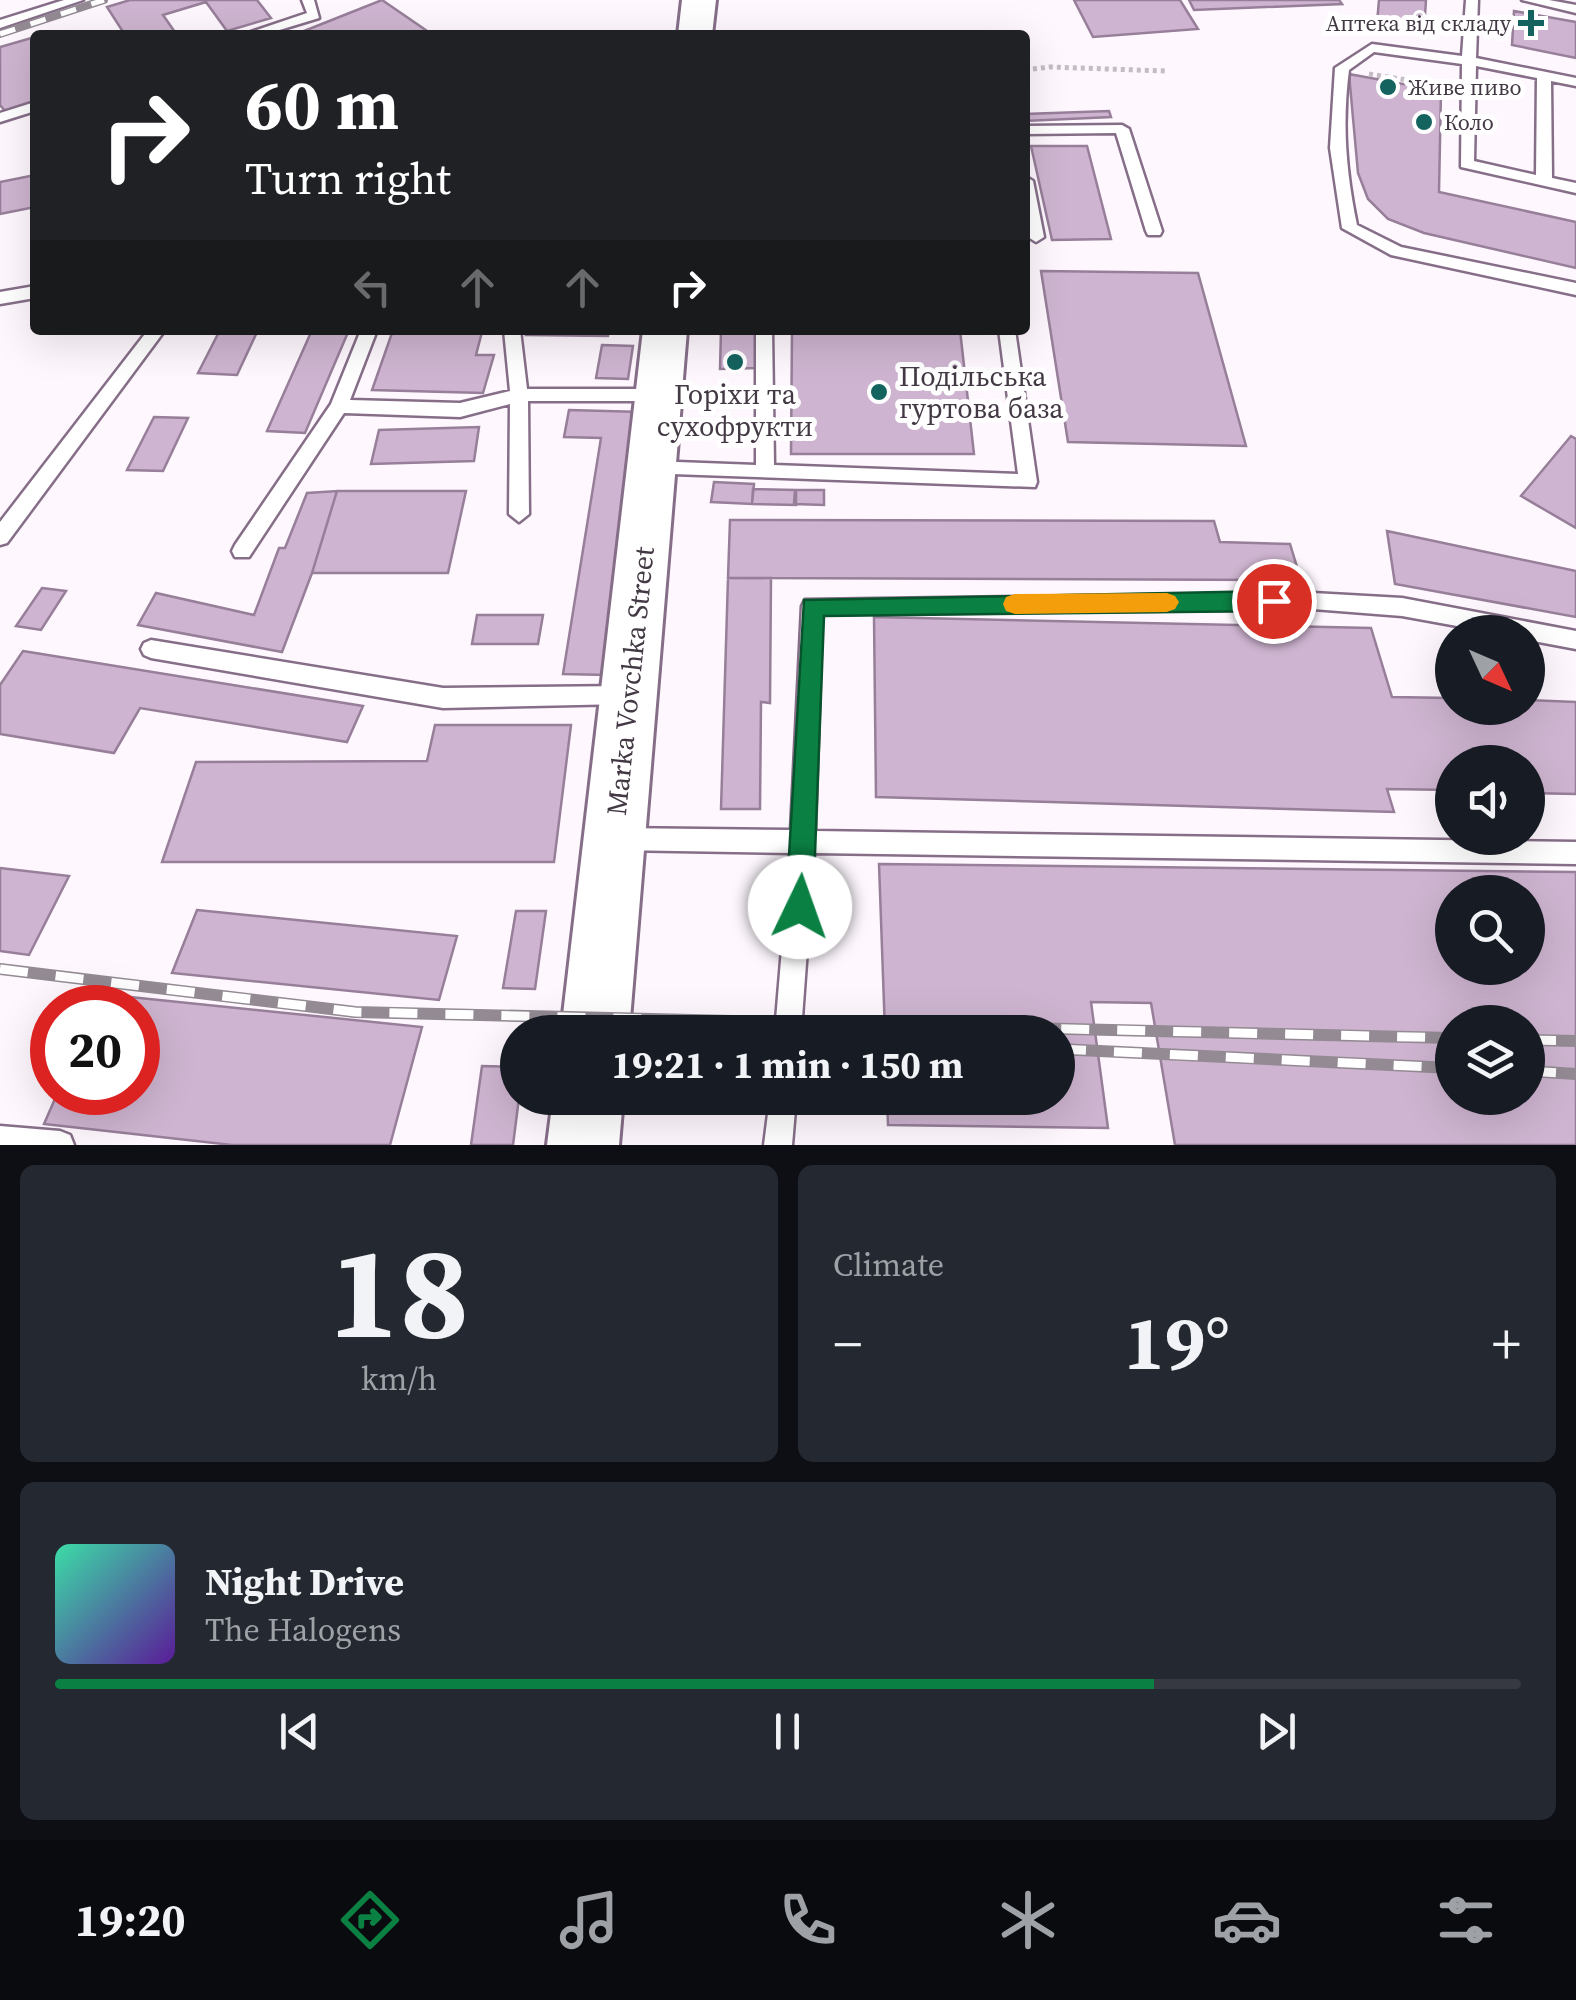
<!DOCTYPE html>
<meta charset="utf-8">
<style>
body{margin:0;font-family:"Source Serif 4",serif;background:#242831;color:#f1f3f6;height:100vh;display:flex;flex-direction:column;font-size:38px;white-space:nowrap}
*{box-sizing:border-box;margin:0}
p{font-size:32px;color:#9ea1a6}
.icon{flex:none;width:55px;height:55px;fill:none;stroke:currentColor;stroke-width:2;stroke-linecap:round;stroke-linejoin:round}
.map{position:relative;height:1145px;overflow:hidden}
.details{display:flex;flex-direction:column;gap:20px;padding:20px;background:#0d0f14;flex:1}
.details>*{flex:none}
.hud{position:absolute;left:30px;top:30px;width:1000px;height:305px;border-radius:10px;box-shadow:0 10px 40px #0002;background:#202124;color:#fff;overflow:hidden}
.needle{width:65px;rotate:134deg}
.controls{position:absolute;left:1435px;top:615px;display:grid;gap:20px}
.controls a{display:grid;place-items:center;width:110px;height:110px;border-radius:50%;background:#171b24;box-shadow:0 10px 40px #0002;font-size:50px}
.speed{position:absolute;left:30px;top:985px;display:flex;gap:20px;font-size:50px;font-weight:700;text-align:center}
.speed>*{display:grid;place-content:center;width:130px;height:130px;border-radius:50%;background:#171b24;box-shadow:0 10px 40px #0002;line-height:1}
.speed .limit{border:15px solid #d22;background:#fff;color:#111}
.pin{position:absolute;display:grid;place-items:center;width:85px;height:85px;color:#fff;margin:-42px;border:5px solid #fff;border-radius:50%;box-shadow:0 2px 10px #0007}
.me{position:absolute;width:110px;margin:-55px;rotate:3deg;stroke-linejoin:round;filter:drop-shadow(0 0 8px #0008)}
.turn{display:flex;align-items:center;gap:35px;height:210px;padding:0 50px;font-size:45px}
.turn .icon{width:130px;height:130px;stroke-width:2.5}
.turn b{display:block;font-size:70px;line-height:85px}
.lanes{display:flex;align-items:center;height:95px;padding:0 50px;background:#0003;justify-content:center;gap:50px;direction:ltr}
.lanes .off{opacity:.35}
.big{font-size:75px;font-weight:700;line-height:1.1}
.details .widget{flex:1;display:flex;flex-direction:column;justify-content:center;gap:15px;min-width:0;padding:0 35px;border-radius:15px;background:#242831}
.details .dial{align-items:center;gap:0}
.dial b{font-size:130px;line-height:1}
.song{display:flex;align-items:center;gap:30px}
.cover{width:120px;height:120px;border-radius:15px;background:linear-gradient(135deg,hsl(160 70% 55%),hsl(270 70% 35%))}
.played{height:10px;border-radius:5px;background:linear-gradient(90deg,#0b8043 75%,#363941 75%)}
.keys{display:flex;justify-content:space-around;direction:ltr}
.heat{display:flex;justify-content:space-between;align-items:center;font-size:55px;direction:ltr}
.details .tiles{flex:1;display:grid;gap:20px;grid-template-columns:1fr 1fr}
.widget:last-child{grid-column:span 2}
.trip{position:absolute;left:500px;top:1015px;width:575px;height:100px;border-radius:50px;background:#171b24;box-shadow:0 10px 40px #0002;font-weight:700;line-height:100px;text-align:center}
.menu{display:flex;height:160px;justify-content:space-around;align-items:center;background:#090b0e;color:#9ea1a6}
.menu .icon{width:70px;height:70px}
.menu .active{color:#0b8043}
.menu b{font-size:45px;color:#f1f3f6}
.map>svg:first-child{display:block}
.building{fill:#ceb4d0;stroke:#977e99;stroke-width:2.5;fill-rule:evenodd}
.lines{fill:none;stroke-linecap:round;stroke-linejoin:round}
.service-casing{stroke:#866e88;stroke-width:5}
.secondary-casing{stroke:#866e88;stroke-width:6}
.path{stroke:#c3bcc3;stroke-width:5;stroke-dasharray:4 4;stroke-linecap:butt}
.service{fill:#fff;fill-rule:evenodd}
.secondary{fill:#fff;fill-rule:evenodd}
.rail-far1-casing{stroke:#938a93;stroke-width:8}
.rail-casing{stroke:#938a93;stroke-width:12}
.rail-far1{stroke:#fff;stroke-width:5;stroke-dasharray:16;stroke-linecap:butt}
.rail{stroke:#fff;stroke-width:9;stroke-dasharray:28;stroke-linecap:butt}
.route{fill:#0b8043;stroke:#07532c;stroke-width:2.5}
.slow{fill:#f59e0b}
.poi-dot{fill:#14635f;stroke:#fff;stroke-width:4}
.labels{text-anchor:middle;stroke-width:10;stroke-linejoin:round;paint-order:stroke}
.far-poi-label{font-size:22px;fill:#433944;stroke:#fff;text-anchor:start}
.poi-label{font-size:28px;fill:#433944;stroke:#fff;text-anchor:start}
.street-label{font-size:28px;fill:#433944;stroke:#fff}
</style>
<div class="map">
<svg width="1576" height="1145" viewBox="0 0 1576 1145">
<rect width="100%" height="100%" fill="#fef8fe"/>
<path class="building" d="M130,0H257L271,18L227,31L206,2L163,15L177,35H125L107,7Z
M382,0L433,35H294Z
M1074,0H1180L1198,29L1093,37Z
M1189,0H1339L1342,4L1194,10Z
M1379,0H1426L1424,31L1377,23Z
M1514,11L1576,22V58L1512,45Z
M35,37V103L7,113L0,105V47Z
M1349,74L1441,91L1439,192L1576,222V268L1424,233L1388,219L1368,199L1358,173Z
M1109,111L1111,117L1025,121V114Z
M1031,146H1087L1111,239L1052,240Z
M35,175V207L0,214V182Z
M1041,271L1198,273L1246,446L1068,442Z
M220,330H258L237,375L198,373Z
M312,330H349L305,433L267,431Z
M393,330L482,332L476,355H494L483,393L372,390Z
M527,330H609L608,336L526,335Z
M721,330H757V368L720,369Z
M792,330H960L974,454H791Z
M602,345L633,346L628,379L596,378Z
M569,410L642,412L607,675L563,674L601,438L564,437Z
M154,417L188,418L163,471L127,470Z
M743,423L744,445H719V424Z
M479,427L474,461L371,464L379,430Z
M1571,436L1576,439V528L1521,496Z
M714,482L754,484L752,504L711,502Z
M753,489L796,490V505L752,504Z
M795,490H824V505L794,504Z
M337,491L312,573L282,652L138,625L156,593L254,615L279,548H285L307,493Z
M337,491H466L448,573H312Z
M730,520L1214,521L1220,542L1290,544L1301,580L728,578Z
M1387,531L1576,571V617L1395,584Z
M728,578H771L770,703L761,702L760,809H721Z
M42,588L66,591L41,630L16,626Z
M477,615H543L538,644H472Z
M874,617L1371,628L1392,697L1452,698V708H1528V700L1576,702V794L1528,793V762H1452V790L1387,789L1394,812L876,797Z
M23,651L363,706L347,742L140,708L114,753L0,734V685Z
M435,725H571L554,862H162L196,762L427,761Z
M879,864L1576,872V1145H1175L1151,1003L1091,1002L1108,1128L888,1125L887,1098H1058V1032H885ZM1452,892H1528V968H1452ZM1452,1022H1528V1098H1452Z
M0,868L69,876L29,955L0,951Z
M197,910L457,936L439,1000L172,973Z
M516,911H546L535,989L503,988Z
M101,994L422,1027L390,1145H232L44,1124L58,1092H138V1008H95Z
M482,1066L518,1067L519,1098L513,1145H471Z"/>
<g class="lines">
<g class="service-casing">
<path id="service" d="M64,0H83L0,28V20Z
M302,0H314L319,18L263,35H242L307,13Z
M1466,0H1478L1476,58L1576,78V86L1551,81L1552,178L1576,183V193L1461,167L1462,64L1374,52L1349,70C1342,124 1346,172 1357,225L1401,247L1576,283V295L1391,255L1342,228L1330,148L1335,68L1372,44L1462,56ZM1476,66L1537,78L1536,175L1474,161Z
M1522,0H1549L1576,5V13Z
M35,102V111L0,122V113Z
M1122,125L1129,129L1162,231L1160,235H1148L1146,231L1116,133L1025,134V126Z
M1025,176L1033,181L1044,237L1036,242L1028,237Z
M35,286V298L0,304V292Z
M148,330H165L7,543L0,545V522Z
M361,330H377L350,400L460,403L510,391L504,330H520L527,389H659L668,395L659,401H528L529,514L519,522L509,514L510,404L460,417L344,413L249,557H235L232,551L235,545L331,404Z
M756,330H772L774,465L1018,474L999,330H1015L1037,482L1035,487L644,473L642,468L644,463L651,461L756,465Z
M1313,593L1402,598L1576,631V649L1528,640V632H1490L1402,616L1313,609L822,614L815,831L1576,842V864L814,853L801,1032H775L790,853L618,850L610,847L606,839L610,831L618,828L791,830L802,606L805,600Z
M151,640L443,688L625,686L633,688L636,695L633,702L625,704L443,708L151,658L144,655L141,649L144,643Z
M770,1098H796L792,1145H764Z
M0,1126L60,1131L70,1135L74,1145H0Z"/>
</g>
<g class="secondary-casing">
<path id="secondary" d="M682,0H716L712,35H678Z
M643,330H687L629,1032H561Z
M553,1098H623L619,1145H547Z"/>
</g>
<path class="path" d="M1025,70L1050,67L1166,71
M1369,74L1445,86"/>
<use href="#service" class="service"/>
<use href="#secondary" class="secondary"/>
<g class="rail-far1-casing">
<path id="rail-far1" d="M0,34L104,0"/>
</g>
<g class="rail-casing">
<path id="rail" d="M0,969L355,1012L1452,1038
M1528,1040L1576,1041
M1058,1049L1452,1068
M1528,1071L1576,1074"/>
</g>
<use href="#rail-far1" class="rail-far1"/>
<use href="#rail" class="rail"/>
</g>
<path class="route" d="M1274,591L1282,594L1286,601L1282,608L1274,611L824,616L813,907L809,916L800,920L790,916L786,907L804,600Z"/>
<path class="slow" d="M1167,593L1175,596L1179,602L1175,609L1167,612L1015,614L1006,611L1003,604L1006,597L1015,594Z"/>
<g class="poi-dot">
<path d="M1526 8h10v10h10v10h-10v10h-10v-10h-10v-10h10z"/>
<circle cx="1388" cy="87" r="10"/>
<circle cx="1424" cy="122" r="10"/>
<circle cx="735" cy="362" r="10"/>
<circle cx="879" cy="392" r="10"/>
</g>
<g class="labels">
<g class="far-poi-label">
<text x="1511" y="31" text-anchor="end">Аптека від складу</text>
<text x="1408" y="95">Живе пиво</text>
<text x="1444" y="130">Коло</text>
</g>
<g class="poi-label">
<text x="899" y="386">Подільська<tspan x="899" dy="32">гуртова база</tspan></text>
<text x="735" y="404" text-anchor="middle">Горіхи та<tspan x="735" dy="32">сухофрукти</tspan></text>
</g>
<g class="street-label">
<text transform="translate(630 681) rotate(-84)" y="10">Marka Vovchka Street</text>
</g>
</g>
</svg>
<div class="controls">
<a><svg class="needle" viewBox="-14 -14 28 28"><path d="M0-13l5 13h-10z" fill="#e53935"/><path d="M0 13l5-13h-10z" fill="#9ea1a6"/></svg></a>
<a><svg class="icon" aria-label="sound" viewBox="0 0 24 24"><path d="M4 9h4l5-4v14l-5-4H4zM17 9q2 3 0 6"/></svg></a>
<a><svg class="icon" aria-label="search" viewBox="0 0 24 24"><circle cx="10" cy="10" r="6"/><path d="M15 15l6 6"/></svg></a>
<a><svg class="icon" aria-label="layers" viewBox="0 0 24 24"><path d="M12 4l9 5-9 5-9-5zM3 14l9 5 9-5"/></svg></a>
</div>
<div class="speed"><div class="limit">20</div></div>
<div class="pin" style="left:1274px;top:601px;background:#d93025"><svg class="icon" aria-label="arrive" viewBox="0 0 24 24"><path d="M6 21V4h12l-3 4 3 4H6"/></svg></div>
<svg class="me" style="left:800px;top:907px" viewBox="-20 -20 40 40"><circle r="19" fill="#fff"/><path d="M0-13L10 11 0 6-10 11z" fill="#0b8043"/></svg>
<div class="trip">19:21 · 1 min · 150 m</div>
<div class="hud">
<div class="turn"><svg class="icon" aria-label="right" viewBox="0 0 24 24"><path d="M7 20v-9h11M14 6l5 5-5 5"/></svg><div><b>60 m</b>Turn right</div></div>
<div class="lanes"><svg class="icon off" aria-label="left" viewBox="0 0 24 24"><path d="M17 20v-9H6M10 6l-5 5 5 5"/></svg><svg class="icon off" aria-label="ahead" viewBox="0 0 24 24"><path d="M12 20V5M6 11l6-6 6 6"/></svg><svg class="icon off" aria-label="ahead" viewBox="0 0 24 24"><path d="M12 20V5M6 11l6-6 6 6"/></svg><svg class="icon" aria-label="right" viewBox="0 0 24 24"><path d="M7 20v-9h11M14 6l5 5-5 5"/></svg></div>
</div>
</div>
<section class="details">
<div class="tiles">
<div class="widget dial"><b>18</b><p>km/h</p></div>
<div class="widget"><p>Climate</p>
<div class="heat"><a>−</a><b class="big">19°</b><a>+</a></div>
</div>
<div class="widget">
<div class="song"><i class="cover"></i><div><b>Night Drive</b><p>The Halogens</p></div></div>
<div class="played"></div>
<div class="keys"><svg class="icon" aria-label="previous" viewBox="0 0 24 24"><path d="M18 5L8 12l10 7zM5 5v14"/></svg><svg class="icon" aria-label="pause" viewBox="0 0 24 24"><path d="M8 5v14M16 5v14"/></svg><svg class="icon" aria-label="next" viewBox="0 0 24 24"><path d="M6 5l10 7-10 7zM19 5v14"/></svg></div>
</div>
</div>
</section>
<nav class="menu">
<b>19:20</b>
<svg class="icon active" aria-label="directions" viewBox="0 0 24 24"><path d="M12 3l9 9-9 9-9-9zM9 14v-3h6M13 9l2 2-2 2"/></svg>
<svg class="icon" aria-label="music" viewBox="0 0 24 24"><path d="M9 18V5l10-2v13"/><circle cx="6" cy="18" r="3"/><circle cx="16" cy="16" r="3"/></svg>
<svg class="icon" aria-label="phone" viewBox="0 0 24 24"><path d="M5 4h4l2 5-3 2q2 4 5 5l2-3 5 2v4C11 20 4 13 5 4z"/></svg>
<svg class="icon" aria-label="climate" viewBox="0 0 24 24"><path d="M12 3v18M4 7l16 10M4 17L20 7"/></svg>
<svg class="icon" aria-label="car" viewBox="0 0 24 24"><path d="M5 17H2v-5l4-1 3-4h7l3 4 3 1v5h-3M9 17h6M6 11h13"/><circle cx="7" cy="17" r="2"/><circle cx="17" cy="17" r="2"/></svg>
<svg class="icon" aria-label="filters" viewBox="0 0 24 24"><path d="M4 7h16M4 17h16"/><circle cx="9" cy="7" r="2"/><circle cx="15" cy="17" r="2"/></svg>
</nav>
